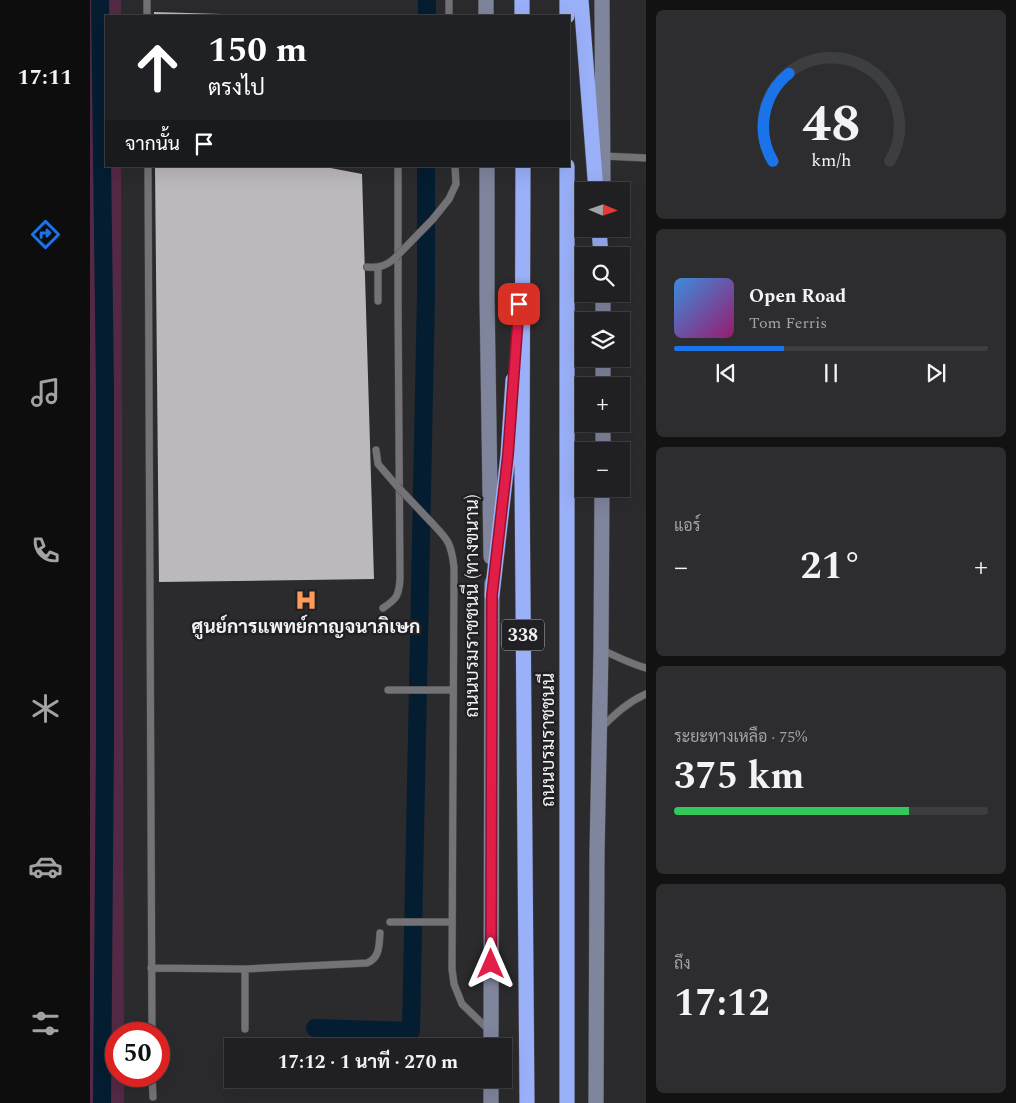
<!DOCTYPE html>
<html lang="th">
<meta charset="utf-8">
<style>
body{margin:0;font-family:Spectral,Sarabun,serif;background:#2d2d2f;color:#f1f3f6;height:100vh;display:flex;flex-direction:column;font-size:19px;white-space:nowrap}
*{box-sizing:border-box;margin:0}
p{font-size:16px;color:#a2a3a5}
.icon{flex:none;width:28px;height:28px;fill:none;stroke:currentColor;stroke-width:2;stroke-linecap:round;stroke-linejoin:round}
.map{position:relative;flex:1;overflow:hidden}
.drawer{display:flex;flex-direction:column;gap:10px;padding:10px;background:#121213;width:370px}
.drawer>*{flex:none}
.hud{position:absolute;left:15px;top:15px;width:465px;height:152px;border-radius:0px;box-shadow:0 5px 20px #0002,0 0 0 1px #3d3e40;background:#202124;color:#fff;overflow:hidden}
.needle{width:32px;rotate:92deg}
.controls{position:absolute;left:485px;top:182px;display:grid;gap:10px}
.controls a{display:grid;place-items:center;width:55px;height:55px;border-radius:0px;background:#202022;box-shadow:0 5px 20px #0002,0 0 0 1px #3d3e40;font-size:25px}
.speed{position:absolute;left:15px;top:1022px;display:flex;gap:10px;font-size:25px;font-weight:700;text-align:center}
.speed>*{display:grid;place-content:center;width:65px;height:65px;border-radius:50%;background:#202022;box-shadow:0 5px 20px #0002,0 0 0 1px #3d3e40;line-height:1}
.speed .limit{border:8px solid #d22;background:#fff;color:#111}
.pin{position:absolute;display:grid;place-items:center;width:42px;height:42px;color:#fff;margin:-21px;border-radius:10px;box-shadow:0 2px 8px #0006}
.me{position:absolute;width:55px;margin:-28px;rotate:0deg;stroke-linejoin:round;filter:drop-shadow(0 0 4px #0008)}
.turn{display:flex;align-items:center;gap:18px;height:105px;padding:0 20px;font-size:22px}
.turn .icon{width:65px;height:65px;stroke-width:2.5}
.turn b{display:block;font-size:35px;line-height:42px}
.then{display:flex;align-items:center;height:48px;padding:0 20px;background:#0003;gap:10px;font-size:19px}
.big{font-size:38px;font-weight:700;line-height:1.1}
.drawer .widget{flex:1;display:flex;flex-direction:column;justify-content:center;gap:8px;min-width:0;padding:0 18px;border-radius:8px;background:#2d2d2f}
.drawer .dial{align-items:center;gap:0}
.dial svg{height:130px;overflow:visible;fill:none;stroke:#3d3e40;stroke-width:7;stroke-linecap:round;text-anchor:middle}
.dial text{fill:#f1f3f6;stroke:none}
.song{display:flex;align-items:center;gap:15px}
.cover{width:60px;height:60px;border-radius:8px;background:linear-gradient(135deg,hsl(210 70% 55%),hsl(320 70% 35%))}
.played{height:5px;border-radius:2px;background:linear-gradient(90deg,#1a73e8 35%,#3d3e40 35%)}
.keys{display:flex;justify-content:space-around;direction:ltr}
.heat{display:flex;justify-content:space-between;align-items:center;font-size:28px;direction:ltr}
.charge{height:8px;border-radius:4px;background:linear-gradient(90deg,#34c759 75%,#3d3e40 0)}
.trip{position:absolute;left:134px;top:1038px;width:288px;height:50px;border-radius:0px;background:#202022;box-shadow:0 5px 20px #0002,0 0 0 1px #3d3e40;font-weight:700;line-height:50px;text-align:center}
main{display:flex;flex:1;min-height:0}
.menu{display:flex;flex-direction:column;width:90px;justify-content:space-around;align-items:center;background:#0d0d0e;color:#a2a3a5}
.menu .icon{width:35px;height:35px}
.menu .active{color:#1a73e8}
.menu b{font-size:22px;color:#f1f3f6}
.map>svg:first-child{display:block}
.green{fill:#542945}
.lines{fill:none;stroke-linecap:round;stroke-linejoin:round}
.canal{stroke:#051d31;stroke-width:18}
.building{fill:#bcb9bd}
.lane-casing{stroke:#49484b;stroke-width:8}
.secondary-casing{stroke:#49484b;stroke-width:16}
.highway-casing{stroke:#49484b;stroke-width:16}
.lane{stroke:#737276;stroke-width:7}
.secondary{stroke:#7f859d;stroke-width:15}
.highway{stroke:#9ab0f8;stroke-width:15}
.lane-bridge-casing{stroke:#49484b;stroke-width:8;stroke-linecap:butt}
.lane-bridge{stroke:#737276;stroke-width:7}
.route-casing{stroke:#92132f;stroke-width:12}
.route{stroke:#e11d48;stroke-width:9}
.labels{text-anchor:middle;stroke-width:5;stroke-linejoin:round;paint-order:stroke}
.shield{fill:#212024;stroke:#b3b2b6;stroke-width:1}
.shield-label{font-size:18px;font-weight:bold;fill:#f2f1f4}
.street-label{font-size:19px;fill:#f2f1f4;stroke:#212024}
.poi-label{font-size:19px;font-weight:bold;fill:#f2f1f4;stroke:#212024}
</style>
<main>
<nav class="menu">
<b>17:11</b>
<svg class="icon active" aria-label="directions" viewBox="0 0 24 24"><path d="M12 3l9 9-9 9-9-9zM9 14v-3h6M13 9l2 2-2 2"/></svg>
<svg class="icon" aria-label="music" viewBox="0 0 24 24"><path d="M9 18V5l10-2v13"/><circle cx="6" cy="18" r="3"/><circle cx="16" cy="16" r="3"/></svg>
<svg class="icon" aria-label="phone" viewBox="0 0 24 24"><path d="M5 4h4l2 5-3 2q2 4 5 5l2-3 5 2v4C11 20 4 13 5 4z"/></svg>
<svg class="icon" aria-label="climate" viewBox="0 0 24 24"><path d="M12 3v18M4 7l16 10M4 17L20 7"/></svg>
<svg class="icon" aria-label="car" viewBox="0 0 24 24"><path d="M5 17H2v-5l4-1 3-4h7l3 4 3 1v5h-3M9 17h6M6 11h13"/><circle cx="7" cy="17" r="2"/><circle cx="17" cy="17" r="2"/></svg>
<svg class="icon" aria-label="filters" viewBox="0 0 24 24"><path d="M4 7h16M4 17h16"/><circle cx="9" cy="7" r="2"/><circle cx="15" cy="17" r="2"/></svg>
</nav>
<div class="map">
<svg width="556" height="1103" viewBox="0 0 556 1103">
<rect width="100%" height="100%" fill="#2b2a2d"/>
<path class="green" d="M0,0H31V16H16V166H31L34,1034H26V1076H34V1103H0Z"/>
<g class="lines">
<path class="canal" d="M10,0L15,389V743L12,1103
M337,16V0
M225,1028L321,1031L336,295V166"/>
</g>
<path class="building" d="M64,12L169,15V16H64Z
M65,166H230L272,174L284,579L69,582Z"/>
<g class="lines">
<g class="lane-casing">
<path id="lane" d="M57,0V16
M359,0V16
M513,156L556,158
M58,166L62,1034
M343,219L359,199L366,184L365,166
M277,267C289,268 296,266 305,258
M288,301V268
M286,450L288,464L307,486
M341,522C358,540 361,542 364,567L362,969L364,984L372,1004L400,1031
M293,608C307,599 309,595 310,579L308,303V166
M512,650C526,656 541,664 556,668
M298,690H363
M511,728C525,714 538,702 556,694
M300,922H362
M61,968L155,969V1029
M155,969L277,963C290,958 289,945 290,933
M62,1076L63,1097"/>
</g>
<g class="secondary-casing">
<path id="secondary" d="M396,0V16
M512,0L513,191
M397,166V297L401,557
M513,321V294
M513,386V359
M513,451V424
M401,1046L402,583
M401,1103V1079
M506,1103L507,854L511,650L512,489"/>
</g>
<g class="highway-casing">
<path id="highway" d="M432,0V16
M477,0V16
M491,0L506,191
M433,166L432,473L437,1103
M477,166V1103
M509,229L511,256
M402,595L418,455L423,380"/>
</g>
<use href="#lane" class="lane"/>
<use href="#secondary" class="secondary"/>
<use href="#highway" class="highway"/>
<g class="lane-bridge-casing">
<path id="lane-bridge" d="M305,258L343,219
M307,486L341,522"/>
</g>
<use href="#lane-bridge" class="lane-bridge"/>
</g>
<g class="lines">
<g class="route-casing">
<path id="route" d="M401,964L402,595L418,455L429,304"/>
</g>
<use href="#route" class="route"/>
</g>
<defs>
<g id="hospital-bare" transform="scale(1.725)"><path d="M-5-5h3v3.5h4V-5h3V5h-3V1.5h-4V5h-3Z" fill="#fe9b59" stroke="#212024" stroke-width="2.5" paint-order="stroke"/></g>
</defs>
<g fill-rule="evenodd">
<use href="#hospital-bare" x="216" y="600"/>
</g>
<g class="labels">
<rect class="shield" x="412" y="619.5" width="42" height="31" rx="4"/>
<g class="shield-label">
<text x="433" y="641">338</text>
</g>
<g class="street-label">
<text transform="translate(381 606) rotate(-90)" y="7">ถนนบรมราชชนนี (ทางขนาน)</text>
<text transform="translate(457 740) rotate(-90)" y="7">ถนนบรมราชชนนี</text>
</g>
<g class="poi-label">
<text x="216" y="633">ศูนย์การแพทย์กาญจนาภิเษก</text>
</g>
</g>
</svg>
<div class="controls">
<a><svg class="needle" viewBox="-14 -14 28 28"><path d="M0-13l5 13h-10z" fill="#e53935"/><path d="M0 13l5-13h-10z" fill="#a2a3a5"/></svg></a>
<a><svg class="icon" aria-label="search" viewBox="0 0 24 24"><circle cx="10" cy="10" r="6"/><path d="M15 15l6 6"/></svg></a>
<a><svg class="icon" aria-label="layers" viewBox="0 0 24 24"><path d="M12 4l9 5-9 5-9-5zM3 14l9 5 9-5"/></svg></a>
<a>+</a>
<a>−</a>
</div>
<div class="speed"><div class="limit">50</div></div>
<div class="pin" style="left:429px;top:304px;background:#d93025"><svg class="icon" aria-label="arrive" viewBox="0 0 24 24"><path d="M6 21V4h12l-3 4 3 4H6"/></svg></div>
<svg class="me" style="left:401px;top:964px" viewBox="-20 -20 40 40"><path d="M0-17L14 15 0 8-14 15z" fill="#e11d48" stroke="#fff" stroke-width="4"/></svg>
<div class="trip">17:12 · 1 นาที · 270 m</div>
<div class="hud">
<div class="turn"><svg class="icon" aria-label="ahead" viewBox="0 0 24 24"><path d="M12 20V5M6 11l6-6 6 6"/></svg><div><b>150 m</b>ตรงไป</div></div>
<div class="then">จากนั้น<svg class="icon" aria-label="arrive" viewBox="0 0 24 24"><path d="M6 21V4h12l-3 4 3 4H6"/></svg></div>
</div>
</div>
<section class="drawer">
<div class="widget dial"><svg viewBox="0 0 100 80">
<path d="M14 69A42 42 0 1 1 86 69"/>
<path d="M14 69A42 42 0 0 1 24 15" stroke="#1a73e8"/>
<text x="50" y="56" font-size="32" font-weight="700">48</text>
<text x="50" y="72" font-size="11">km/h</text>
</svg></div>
<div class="widget">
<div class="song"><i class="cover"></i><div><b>Open Road</b><p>Tom Ferris</p></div></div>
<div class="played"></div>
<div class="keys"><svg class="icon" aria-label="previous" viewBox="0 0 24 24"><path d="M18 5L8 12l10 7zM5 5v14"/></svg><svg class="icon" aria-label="pause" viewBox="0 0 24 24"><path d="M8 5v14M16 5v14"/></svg><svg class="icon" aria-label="next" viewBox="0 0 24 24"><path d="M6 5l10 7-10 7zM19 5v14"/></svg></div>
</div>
<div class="widget"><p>แอร์</p>
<div class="heat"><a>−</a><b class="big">21°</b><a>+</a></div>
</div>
<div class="widget"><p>ระยะทางเหลือ · 75%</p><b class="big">375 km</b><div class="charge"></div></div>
<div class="widget"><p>ถึง</p><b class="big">17:12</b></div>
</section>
</main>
